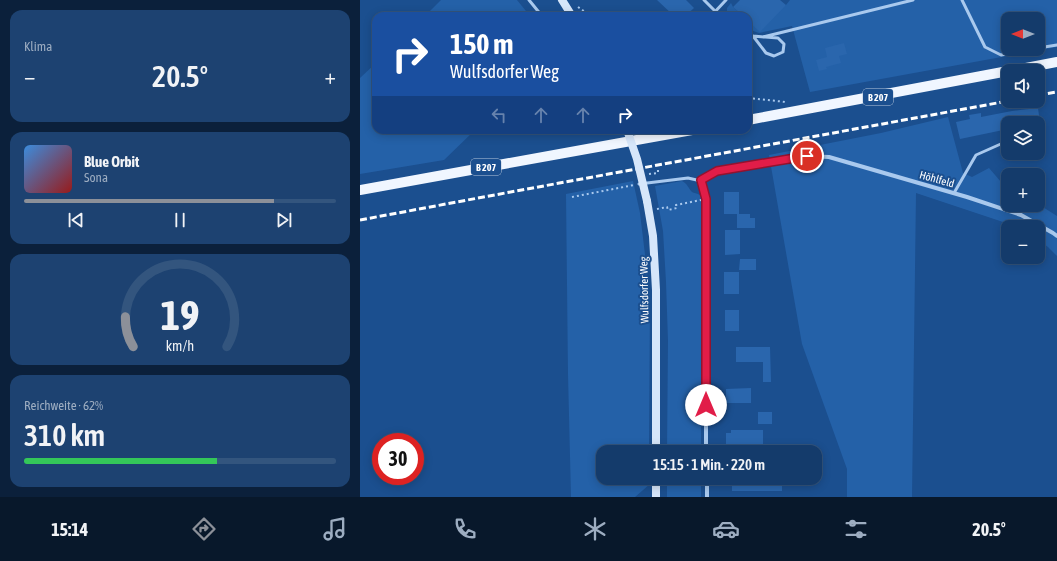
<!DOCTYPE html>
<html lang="de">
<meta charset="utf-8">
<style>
body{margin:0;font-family:"Asap Condensed",sans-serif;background:#1d4271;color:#f1f3f6;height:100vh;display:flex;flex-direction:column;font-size:15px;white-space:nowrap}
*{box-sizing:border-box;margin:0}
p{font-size:13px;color:#9dadc1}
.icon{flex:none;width:22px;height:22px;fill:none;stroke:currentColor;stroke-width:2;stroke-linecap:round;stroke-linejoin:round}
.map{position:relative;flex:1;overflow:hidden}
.side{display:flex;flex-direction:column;gap:10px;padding:10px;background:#0b203b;width:360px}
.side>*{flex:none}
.guide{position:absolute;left:12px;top:12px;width:380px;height:122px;border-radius:12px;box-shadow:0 2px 10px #0003,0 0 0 1px #33557e;background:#1a4fa0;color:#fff;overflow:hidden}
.needle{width:26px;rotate:270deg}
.tools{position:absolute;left:641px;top:12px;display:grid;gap:8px}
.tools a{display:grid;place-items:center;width:44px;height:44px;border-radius:8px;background:#143b6b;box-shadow:0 2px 10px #0003,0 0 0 1px #33557e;font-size:20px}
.speed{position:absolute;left:12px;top:433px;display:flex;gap:8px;font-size:20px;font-weight:700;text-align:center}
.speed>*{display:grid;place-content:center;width:52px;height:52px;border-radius:50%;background:#143b6b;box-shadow:0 2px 10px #0003,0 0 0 1px #33557e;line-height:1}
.speed .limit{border:6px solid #d22;background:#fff;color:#111}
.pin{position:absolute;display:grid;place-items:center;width:34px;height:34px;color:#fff;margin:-17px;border:2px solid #fff;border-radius:50%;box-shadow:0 1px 4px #0007}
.me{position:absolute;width:44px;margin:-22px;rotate:0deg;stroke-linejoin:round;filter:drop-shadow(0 0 3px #0008)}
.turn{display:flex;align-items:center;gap:14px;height:84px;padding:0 12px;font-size:18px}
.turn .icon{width:52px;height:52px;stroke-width:2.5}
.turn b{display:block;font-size:28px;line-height:34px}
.lanes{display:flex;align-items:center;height:38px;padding:0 12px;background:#0003;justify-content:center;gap:20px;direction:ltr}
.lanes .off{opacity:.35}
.big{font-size:30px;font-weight:600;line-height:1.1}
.side .card{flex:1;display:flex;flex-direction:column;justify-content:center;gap:6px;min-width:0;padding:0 14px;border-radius:12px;background:#1d4271}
.side .dial{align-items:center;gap:0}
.dial svg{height:104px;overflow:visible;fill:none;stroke:#33557e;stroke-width:7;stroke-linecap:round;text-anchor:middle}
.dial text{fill:#f1f3f6;stroke:none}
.song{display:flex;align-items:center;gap:12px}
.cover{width:48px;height:48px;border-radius:6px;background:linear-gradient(135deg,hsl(210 70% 55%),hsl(0 70% 35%))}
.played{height:4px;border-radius:2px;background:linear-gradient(90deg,#8c9099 80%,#33557e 80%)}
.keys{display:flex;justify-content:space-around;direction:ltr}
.heat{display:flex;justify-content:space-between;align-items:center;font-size:22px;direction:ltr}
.charge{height:6px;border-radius:3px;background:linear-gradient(90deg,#34c759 62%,#33557e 0)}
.trip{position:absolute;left:236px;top:445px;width:226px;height:40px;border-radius:12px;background:#143b6b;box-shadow:0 2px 10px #0003,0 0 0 1px #33557e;font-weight:600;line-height:40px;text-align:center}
.dock{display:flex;height:64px;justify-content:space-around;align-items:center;background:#08182b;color:#9dadc1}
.dock .icon{width:28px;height:28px}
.dock .selected{color:#8c9099}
.dock b{font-size:18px;color:#f1f3f6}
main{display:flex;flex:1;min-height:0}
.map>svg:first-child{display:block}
.green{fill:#2461a8;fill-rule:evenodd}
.building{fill:#2a66ad}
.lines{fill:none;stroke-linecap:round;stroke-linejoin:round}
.path{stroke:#a9c9ee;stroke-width:2;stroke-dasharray:2 3;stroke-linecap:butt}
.lane{stroke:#a9c9ee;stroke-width:3}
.street{stroke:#a9c9ee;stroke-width:4}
.secondary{stroke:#d6e6fa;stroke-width:8}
.primary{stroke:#f0f6ff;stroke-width:10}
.rail{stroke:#fff;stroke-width:3;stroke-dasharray:7 3;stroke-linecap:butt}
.secondary-bridge{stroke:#d6e6fa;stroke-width:8}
.route-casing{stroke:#92132f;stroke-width:10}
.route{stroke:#e11d48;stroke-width:7}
.labels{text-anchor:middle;stroke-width:4;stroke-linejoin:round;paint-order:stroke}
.shield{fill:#1b4f8f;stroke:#bbcadd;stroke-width:1}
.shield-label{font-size:10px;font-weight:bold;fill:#fff}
.street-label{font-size:11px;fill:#fff;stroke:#1b4f8f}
</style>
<main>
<section class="side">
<div class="card"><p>Klima</p>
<div class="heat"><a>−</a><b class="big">20.5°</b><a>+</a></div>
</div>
<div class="card">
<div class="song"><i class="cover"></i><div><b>Blue Orbit</b><p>Sona</p></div></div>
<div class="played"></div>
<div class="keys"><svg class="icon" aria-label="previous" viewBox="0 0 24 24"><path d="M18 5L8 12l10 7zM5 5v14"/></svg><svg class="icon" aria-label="pause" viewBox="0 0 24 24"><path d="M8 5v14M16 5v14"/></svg><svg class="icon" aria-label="next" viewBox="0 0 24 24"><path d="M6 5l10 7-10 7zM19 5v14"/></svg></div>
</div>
<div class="card dial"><svg viewBox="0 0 100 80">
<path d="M14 69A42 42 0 1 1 86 69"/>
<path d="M14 69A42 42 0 0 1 8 46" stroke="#8c9099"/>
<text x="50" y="56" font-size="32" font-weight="700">19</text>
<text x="50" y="72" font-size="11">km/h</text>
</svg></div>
<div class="card"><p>Reichweite · 62%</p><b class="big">310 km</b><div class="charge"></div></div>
</section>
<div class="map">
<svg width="697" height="497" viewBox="0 0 697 497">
<rect width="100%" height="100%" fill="#1b4f8f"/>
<path class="green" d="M81,0H157L170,16H65Z
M430,0H697V47L450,92L432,26L399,33L388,29V21L426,5ZM648,19H678V49H648Z
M371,3L373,7L383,16H369L367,13V8Z
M16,63V130H115L84,160L0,174V78Z
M588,117L603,173L612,177L629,168L648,190V205H678V204L697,216V256L688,247L678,240V227H658L556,193L552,497H487V469L442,344L409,155L521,133Z
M273,181L280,213L290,296L289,452H243V478H290V484L275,497H211L208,374L206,194Z
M322,181C328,184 328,188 332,192C336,194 339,193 341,197V452H307L308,341L306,282L303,231L295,186Z
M307,478H341V497H307Z"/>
<path class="building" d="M297,0H326L334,8L325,16H314Z
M380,0H420L426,5L400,32L388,21V16H383L373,7Z
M484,43L487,54L479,56L481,63L466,67L467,69L459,71L456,60L467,57L465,48Z
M678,108L680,123H648V129L600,139L596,122L610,119L609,115L621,113V117L652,111Z
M364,192H379V214H390V218H395V228H377V214H379H364Z
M365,230H380V254L365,255Z
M380,259H396V270H379Z
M364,272H379V294H364Z
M365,310H379V331H365Z
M376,347H410L411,382H403V362H376Z
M391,388V403H366V389Z
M398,412H412V424H398Z
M371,430H403V446L366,447V433H371Z
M365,478H414V481H422V491H372V486H365Z"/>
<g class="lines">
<path class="path" d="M218,7L231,16
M388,98L426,102
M289,174L298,173V168
M212,197L274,185
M297,209L307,207L308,210L317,208L316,205L341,200"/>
<path class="lane" d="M169,0L182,16
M344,0L355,11L363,16
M602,0L625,47L641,55L674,49
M351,16L366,0
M388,33L393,36L418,38L424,44L423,52L414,56L406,53L393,36
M403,37L553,0
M678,48L697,45
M279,184L328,178L341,181
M594,193L616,155L643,143"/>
<path class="street" d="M346,452V199L341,181L357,171L447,156L469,157L607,197L661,215L693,233L697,236
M347,478V497"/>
<path class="secondary" d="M202,0L212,16
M287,201L293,236L296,290V452
M296,478V497"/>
<path class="primary" d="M650,71L697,62
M388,120L648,71
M0,190L332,130"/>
<path class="rail" d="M678,95L697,92
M0,220L156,191L648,101"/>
<path class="secondary-bridge" d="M267,130L277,159L287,201"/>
</g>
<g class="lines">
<g class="route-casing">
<path id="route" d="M346,405V199L341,180L357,171L447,156"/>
</g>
<use href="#route" class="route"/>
</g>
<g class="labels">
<g class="shield">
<rect x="503" y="89" width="30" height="16" rx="3"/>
<rect x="111" y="159" width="30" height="16" rx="3"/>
</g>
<g class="shield-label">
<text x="518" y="101">B 207</text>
<text x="126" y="171">B 207</text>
</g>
<g class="street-label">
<text transform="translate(577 179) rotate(16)" y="4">Höhlfeld</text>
<text transform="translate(284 290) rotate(-91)" y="4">Wulfsdorfer Weg</text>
</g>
</g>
</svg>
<div class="tools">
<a><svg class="needle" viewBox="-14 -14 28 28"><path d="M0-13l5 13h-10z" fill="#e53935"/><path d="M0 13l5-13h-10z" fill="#9dadc1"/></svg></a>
<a><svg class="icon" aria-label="sound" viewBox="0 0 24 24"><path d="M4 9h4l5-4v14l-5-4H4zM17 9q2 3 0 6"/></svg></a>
<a><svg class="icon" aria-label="layers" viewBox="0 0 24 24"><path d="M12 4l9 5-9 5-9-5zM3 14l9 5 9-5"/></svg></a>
<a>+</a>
<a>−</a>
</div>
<div class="speed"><div class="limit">30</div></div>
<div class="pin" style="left:447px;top:156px;background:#d93025"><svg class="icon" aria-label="arrive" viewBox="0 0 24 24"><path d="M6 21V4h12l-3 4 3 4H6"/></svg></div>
<svg class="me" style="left:346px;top:405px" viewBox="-20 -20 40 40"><circle r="19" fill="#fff"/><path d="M0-13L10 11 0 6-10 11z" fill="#e11d48"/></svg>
<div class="trip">15:15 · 1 Min. · 220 m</div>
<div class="guide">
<div class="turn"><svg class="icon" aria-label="right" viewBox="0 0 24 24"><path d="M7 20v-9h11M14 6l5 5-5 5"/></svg><div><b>150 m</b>Wulfsdorfer Weg</div></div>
<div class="lanes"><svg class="icon off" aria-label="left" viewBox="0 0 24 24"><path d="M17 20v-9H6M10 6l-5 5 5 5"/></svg><svg class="icon off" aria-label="ahead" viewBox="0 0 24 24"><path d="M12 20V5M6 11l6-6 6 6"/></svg><svg class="icon off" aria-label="ahead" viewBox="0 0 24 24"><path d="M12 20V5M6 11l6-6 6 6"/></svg><svg class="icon" aria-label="right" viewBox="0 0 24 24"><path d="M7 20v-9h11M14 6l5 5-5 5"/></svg></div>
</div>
</div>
</main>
<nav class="dock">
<b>15:14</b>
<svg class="icon selected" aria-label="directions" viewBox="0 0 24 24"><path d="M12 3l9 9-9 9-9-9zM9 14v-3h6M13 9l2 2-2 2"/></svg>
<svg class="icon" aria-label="music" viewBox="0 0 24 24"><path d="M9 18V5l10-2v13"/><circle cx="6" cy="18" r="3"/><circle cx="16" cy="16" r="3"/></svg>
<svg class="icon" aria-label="phone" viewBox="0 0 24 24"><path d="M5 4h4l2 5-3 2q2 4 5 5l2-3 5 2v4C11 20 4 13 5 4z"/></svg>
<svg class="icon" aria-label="climate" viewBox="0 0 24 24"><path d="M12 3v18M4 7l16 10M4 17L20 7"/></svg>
<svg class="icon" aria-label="car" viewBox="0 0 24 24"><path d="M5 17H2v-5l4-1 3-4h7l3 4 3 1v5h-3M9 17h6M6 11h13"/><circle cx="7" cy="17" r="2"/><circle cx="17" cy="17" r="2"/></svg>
<svg class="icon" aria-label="filters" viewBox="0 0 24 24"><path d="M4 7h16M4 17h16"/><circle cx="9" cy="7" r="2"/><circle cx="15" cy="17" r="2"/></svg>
<b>20.5°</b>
</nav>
